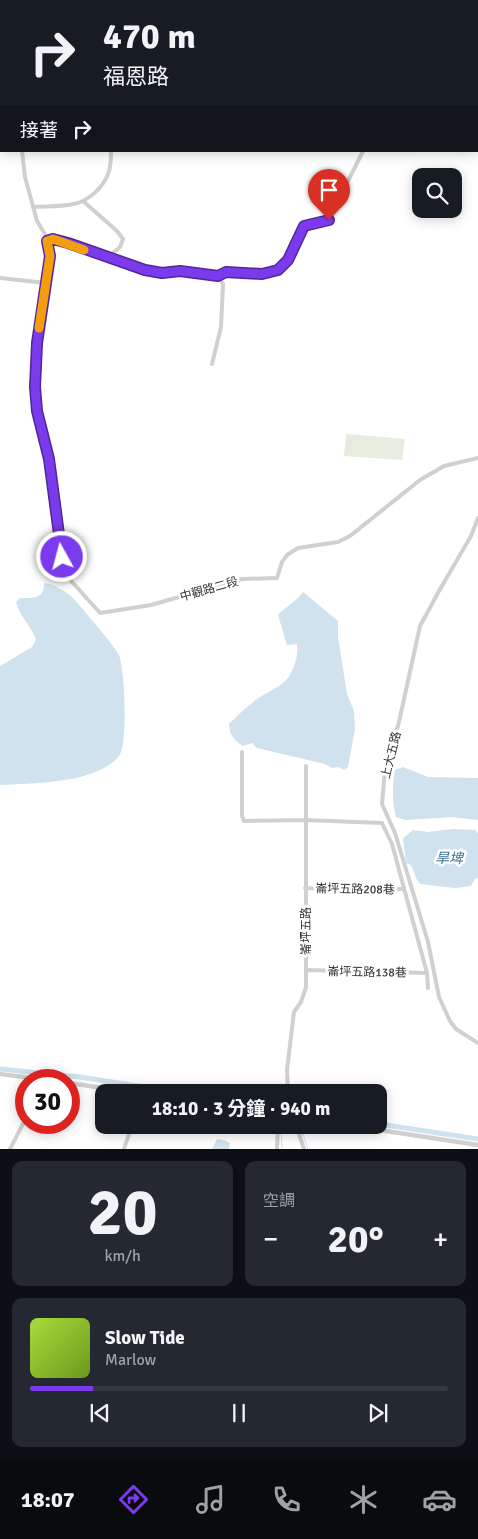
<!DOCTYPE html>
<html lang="zh-TW">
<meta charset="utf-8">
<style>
body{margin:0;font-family:Signika,"Noto Sans TC",sans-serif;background:#242831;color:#f1f3f6;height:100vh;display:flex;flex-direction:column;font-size:19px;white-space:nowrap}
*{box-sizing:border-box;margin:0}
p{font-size:16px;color:#9ea1a6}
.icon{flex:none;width:28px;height:28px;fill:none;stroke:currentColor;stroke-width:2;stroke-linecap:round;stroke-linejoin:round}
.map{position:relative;height:1149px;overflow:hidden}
.details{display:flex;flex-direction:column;gap:12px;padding:12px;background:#0d0f14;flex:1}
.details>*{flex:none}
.guide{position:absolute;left:0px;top:0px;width:479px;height:152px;box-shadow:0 2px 12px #0003;background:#171b24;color:#f1f3f6;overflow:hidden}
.tools{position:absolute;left:412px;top:168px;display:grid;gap:10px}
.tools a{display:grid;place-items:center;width:50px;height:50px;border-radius:10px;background:#171b24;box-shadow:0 2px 12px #0003;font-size:25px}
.speed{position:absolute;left:15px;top:1069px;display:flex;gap:10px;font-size:25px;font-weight:700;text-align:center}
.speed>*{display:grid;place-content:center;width:65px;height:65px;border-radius:50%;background:#171b24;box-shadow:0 2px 12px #0003;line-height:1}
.speed .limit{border:8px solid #d22;background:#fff;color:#111}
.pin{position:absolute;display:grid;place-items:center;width:42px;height:42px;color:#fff;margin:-51px -21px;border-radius:50% 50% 50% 0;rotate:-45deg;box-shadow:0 0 5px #0007}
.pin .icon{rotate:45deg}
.me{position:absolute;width:55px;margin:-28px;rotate:353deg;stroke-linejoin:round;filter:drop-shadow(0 0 4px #0008)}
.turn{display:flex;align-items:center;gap:18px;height:105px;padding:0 20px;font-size:22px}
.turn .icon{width:65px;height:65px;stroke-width:2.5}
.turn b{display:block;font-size:35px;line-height:42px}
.then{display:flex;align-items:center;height:48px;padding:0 20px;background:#0003;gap:10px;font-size:19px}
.big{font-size:38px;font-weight:700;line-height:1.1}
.details .widget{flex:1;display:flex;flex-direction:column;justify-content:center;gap:8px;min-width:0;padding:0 18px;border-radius:10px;background:#242831}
.details .dial{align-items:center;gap:0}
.dial b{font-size:65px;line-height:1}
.song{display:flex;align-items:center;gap:15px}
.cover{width:60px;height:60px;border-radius:8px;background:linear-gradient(135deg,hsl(80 70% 55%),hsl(80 70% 35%))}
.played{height:5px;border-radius:2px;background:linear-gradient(90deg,#7c3aed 15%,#363941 15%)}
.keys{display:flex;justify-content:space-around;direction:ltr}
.heat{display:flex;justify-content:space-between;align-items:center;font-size:28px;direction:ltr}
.details .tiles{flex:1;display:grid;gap:12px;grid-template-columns:1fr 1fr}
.widget:last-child{grid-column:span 2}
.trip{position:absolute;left:95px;top:1084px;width:292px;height:50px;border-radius:10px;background:#171b24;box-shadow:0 2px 12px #0003;font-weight:700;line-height:50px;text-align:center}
.dock{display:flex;height:80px;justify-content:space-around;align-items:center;background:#090b0e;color:#9ea1a6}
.dock .icon{width:35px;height:35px}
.dock .active{color:#7c3aed}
.dock b{font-size:22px;color:#f1f3f6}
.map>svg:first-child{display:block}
.green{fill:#e6ecdf}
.water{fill:#cfe2ee}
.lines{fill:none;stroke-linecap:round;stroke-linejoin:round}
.stream{stroke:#cfe2ee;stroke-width:1}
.canal{stroke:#cfe2ee;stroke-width:5}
.minor{stroke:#d0d0d0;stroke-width:4}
.tertiary{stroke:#d0d0d0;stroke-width:4.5}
.route-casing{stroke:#51269a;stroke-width:12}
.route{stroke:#7c3aed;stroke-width:9}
.slow{stroke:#f59e0b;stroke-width:9}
.labels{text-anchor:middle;stroke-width:5;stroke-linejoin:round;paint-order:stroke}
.street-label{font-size:12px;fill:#333;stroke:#fff}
.water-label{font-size:14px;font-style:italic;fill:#3f7597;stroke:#fff}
</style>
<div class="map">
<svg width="478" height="1149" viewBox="0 0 478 1149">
<rect width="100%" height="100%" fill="#fff"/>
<path class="green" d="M346,434L405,439L402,460L344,456Z"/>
<path class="water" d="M385,0H464L465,1H384Z
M44,583C54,584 63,590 71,596C78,603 116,648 119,655C125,670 128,745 119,756C96,784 33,783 0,785V666L32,647L36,640C32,626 19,616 16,602L20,598C33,598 45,599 44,583Z
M303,592L338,621V637L347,694L354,711L355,729L348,767L344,770L338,767L332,768L325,764L257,748L252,743L243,746C234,740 230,736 229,724C238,715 246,707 256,700C264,694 274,690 283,683C293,675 299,656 297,644L287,645L278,615C286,606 296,602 303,592Z
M403,767L428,777L478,778V820L453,817L405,820L396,817C392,800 392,787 395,770Z
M453,829L475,830L478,833V878L475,879L471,886L455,888L420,884L417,880L411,865L406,863L403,838L413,830L428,832Z
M217,1139L224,1140L230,1143L229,1149H212Z"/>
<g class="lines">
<path class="stream" d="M281,1125L282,1149
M300,1125L308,1149"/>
<path class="canal" d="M0,1069L80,1077L177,1092
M379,1124L478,1139"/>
<path class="minor" d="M17,1V0
M478,141V142
M22,151L25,177L37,221L46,236L50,256L37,343L35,387L37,411L49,459L64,573L100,613L151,605L242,579L277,578L282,562L287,555L298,548L338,542L350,536L420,480L444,466L478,458
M83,201L117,231L123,239L120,247L107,258
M33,207C46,206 60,207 73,204C88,202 105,186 109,171C111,165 111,158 111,151
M47,241L53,239L68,243L145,270L162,273L180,271L218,276L226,272L262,274L278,270L288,260L303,227L329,220L338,206L344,189L363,151
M0,278L46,283
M212,364L221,327L223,284L218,276
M478,518L471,536L439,591L420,626L399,722L385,770L382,804L395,833L428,942L439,997L450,1021L456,1029L478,1043
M242,752V816L244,821L305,820L382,823L392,844L427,973L428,988
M305,888L404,889
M306,970L427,973
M288,1092L287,1070L294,1012L301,1002L306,987V766
M296,1125L304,1149
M10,1149L26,1118
M124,1149L132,1125
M277,1149L278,1125"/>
<path class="tertiary" d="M0,1074L48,1080
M69,1083L131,1092
M347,1125L478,1145"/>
</g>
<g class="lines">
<g class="route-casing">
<path id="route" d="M62,557L49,459L37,411L35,387L37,343L50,256L47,241L53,239L68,243L145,270L162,273L180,271L218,276L226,272L262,274L278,270L288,260L304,226L329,220"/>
</g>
<use href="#route" class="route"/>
<path class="slow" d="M39,328L50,256L47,241L53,239L84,250"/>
</g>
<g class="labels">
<g class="street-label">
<text transform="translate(209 589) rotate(-16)" y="4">中觀路二段</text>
<text transform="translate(391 755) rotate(-76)" y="4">上大五路</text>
<text transform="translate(355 889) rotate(1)" y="4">崙坪五路208巷</text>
<text transform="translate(306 931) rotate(-90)" y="4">崙坪五路</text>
<text transform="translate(367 972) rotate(1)" y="4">崙坪五路138巷</text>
</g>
<g class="water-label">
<text x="449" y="863">旱埤</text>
</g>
</g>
</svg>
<div class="tools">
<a><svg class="icon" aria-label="search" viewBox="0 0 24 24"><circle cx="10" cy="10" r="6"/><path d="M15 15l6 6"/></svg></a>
</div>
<div class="speed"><div class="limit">30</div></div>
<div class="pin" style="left:329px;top:220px;background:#d93025"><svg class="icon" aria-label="arrive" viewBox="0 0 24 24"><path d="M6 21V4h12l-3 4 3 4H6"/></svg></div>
<svg class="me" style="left:62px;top:557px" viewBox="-20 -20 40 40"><circle r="17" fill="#7c3aed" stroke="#fff" stroke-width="3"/><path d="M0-11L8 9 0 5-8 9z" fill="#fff"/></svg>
<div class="trip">18:10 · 3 分鐘 · 940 m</div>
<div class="guide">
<div class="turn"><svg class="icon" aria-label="right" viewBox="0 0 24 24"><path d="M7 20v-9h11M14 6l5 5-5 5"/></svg><div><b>470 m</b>福恩路</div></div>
<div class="then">接著<svg class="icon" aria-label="right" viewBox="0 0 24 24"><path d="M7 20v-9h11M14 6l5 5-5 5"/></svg></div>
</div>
</div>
<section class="details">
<div class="tiles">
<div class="widget dial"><b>20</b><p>km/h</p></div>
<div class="widget"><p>空調</p>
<div class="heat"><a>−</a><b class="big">20°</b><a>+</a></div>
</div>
<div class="widget">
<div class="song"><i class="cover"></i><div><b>Slow Tide</b><p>Marlow</p></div></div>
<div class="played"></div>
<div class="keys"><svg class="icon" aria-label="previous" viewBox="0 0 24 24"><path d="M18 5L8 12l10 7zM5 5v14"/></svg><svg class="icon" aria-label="pause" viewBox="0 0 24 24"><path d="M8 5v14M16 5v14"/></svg><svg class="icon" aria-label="next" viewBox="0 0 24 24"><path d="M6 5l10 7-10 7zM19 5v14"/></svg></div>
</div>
</div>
</section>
<nav class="dock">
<b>18:07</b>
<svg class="icon active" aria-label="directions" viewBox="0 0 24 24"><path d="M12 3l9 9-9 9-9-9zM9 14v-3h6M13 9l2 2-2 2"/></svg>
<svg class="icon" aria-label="music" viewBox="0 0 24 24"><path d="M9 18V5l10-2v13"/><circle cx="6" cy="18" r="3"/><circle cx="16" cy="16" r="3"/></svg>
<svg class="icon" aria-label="phone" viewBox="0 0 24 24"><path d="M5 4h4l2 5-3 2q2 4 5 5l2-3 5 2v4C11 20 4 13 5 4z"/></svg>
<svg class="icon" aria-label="climate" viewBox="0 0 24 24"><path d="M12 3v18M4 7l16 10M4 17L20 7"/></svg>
<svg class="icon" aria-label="car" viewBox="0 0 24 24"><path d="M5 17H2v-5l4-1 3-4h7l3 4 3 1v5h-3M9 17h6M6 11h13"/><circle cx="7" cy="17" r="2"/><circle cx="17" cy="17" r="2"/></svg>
</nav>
